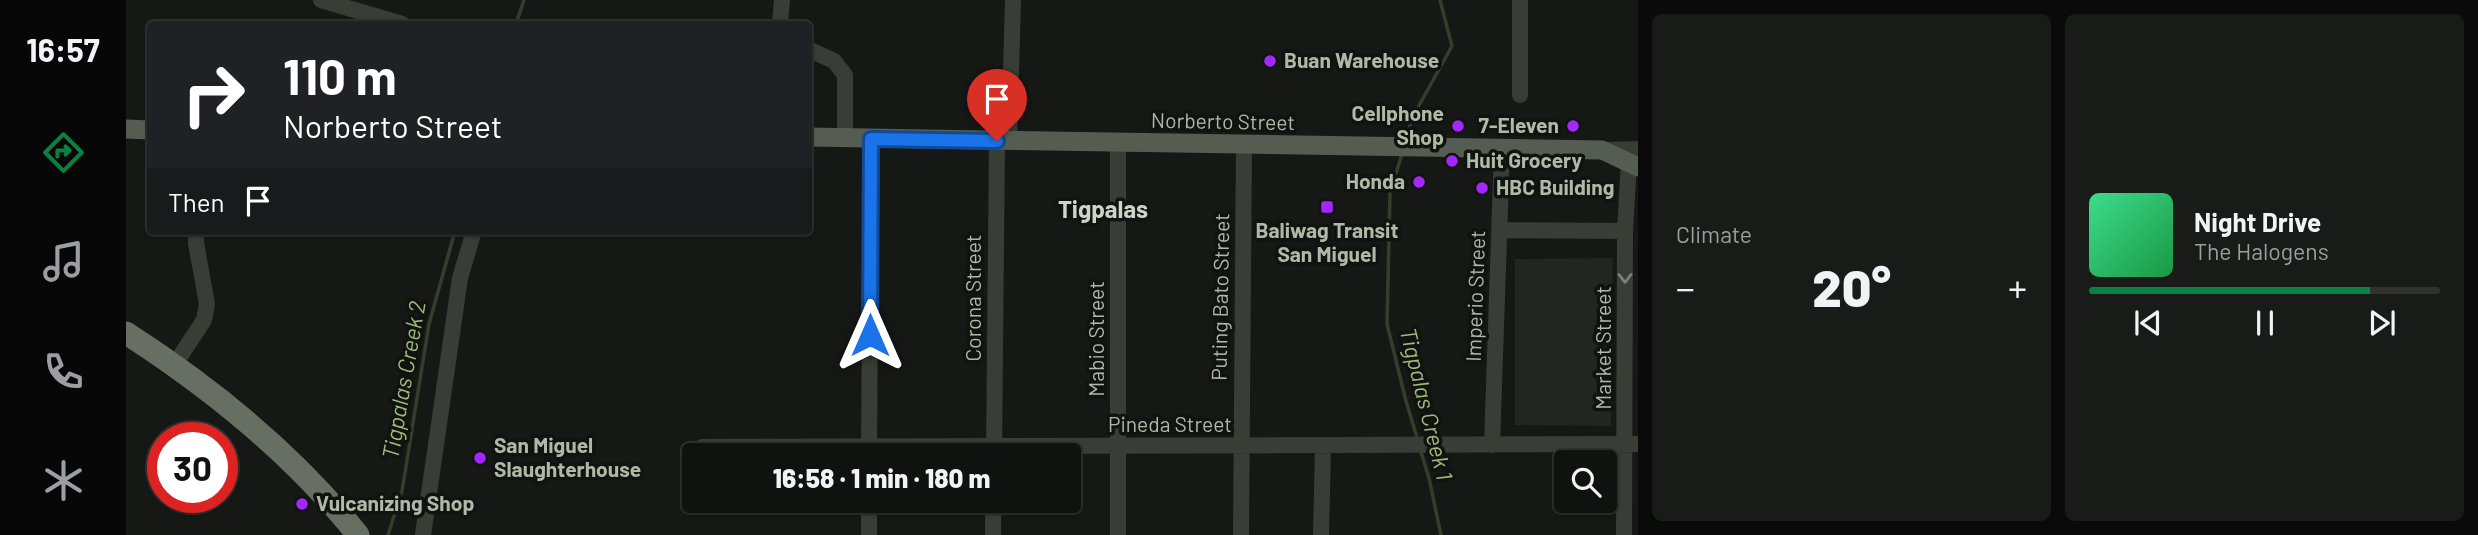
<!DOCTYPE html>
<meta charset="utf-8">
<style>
body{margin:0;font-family:Barlow,sans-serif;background:#191b19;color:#f1f3f6;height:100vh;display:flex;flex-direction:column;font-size:26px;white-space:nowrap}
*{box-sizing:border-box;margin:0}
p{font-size:23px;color:#9c9e9f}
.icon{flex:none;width:38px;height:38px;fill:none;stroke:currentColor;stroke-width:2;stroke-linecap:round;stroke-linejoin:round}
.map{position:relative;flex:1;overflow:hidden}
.panel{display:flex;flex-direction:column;gap:14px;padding:14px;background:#090a09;width:840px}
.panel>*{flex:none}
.banner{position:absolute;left:21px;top:21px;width:665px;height:214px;border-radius:7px;box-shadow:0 2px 5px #0004,0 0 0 2px #303230;background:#202124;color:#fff;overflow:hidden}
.buttons{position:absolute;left:1428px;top:450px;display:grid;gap:14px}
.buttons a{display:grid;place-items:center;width:63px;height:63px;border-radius:7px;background:#101210;box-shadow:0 2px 5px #0004,0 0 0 2px #303230;font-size:35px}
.speed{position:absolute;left:21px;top:422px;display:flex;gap:14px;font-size:35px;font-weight:700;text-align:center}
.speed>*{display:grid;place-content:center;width:91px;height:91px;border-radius:50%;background:#101210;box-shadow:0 2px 5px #0004,0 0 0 2px #303230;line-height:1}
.speed .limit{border:10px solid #d22;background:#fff;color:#111}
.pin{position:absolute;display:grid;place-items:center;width:60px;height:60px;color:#fff;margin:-72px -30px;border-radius:50% 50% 50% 0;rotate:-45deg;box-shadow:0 0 7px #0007}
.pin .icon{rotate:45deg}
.me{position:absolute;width:77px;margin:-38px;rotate:0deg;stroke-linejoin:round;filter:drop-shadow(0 0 5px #0008)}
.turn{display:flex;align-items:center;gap:24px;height:147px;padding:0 21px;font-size:32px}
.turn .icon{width:91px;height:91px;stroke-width:2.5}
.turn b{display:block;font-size:49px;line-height:60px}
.then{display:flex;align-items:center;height:66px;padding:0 21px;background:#0003;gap:14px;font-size:26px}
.big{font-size:52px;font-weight:800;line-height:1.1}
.panel .tile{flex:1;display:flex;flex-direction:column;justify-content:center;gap:10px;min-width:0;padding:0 24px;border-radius:10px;background:#191b19}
.song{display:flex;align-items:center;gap:21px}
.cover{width:84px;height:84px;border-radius:10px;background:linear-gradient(135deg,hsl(150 70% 55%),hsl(140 70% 35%))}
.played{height:7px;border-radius:4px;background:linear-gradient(90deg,#0b8043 80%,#303230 80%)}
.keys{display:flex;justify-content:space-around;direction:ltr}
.heat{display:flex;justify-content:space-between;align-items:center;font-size:38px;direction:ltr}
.panel .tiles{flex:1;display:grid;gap:14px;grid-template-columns:repeat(2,1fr)}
.trip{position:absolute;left:556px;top:443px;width:399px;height:70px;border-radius:7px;background:#101210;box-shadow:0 2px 5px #0004,0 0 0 2px #303230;font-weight:800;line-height:70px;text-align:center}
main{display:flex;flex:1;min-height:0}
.menu{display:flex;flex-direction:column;width:126px;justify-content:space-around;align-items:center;background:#060706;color:#9c9e9f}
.menu .icon{width:49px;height:49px}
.menu .active{color:#0b8043}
.menu b{font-size:32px;color:#f1f3f6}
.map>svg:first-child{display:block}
.built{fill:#222522}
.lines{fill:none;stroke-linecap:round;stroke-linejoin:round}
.stream{stroke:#373d2b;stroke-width:3.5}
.minor{stroke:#383e36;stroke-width:16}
.major{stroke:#555d52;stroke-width:19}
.highway{stroke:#676f62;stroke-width:23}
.oneway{stroke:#798274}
.route-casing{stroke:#114b97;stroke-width:18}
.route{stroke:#1a73e8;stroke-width:12}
.poi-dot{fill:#a427ff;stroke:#111311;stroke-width:2.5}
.labels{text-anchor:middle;stroke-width:7;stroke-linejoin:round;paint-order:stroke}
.poi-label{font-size:21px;font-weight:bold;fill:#aeb9a7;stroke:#111311;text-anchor:start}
.street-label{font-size:21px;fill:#aeb9a7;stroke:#111311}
.water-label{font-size:23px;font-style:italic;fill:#a0b87a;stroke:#111311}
.quarter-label{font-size:24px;font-weight:bold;fill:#cdd5c8;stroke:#111311}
</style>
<main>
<nav class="menu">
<b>16:57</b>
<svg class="icon active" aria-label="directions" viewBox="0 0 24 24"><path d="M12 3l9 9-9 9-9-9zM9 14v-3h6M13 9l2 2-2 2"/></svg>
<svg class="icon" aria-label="music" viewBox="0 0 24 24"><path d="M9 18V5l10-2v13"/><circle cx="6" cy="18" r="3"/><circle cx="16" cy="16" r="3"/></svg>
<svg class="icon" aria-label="phone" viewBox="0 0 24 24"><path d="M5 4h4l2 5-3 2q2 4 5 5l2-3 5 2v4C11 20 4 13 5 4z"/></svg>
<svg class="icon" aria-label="climate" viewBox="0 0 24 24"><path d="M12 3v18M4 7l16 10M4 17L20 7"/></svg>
</nav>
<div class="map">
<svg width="1512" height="535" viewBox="0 0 1512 535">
<rect width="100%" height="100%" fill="#161816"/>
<path class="built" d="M1487,258L1485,426L1389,425V259Z"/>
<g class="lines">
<path class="stream" d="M390,24L398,0
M1280,140L1286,118L1326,46L1314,0
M1276,154L1264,193L1261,324L1280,401L1292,441
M1294,449L1303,478L1315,535
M262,535L276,491L303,324L329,231"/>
<path class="minor" d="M195,0L276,24
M1394,0V95
M654,24L656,0
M682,49L708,61L719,75V138
M883,142L887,0
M992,144V535
M1479,150L1512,149
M1374,230L1499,231
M49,364L78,320L81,304L70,243V231
M1366,445L1376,149
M576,447L1512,444
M743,455L745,139
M868,455L871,141
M743,500V535
M297,535L334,278L348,231
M867,535V500
M1115,535L1118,144
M1195,535L1197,447
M1498,535L1499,231L1503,161"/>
<path class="major" d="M0,129L24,130
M682,137L1476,150L1512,167"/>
<path class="highway" d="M0,333C87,389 167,454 232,535"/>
</g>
<defs><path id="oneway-chevron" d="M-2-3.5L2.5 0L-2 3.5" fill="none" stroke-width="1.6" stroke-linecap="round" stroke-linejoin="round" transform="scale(1.75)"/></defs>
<use class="oneway" href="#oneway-chevron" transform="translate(1499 278) rotate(90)"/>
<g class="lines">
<g class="route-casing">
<path id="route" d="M744,335L745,139L871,141"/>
</g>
<use href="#route" class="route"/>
</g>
<g class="poi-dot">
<circle cx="1144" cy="61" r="7"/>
<circle cx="1332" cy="126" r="7"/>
<circle cx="1447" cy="126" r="7"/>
<circle cx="1326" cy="161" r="7"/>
<circle cx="1293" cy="182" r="7"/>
<circle cx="1356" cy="188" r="7"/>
<rect x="1194" y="200" width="14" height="14" rx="3.5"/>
<circle cx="354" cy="458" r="7"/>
<circle cx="176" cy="504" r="7"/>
</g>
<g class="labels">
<g class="poi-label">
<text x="1158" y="68">Buan Warehouse</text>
<text x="1318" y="121" text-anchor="end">Cellphone<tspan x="1318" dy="24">Shop</tspan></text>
<text x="1433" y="133" text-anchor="end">7-Eleven</text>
<text x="1340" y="168">Huit Grocery</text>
<text x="1279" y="189" text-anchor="end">Honda</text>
<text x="1370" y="195">HBC Building</text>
<text x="1201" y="238" text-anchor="middle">Baliwag Transit<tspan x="1201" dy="24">San Miguel</tspan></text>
<text x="368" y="453">San Miguel<tspan x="368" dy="24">Slaughterhouse</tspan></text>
<text x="190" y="511">Vulcanizing Shop</text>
</g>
<g class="street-label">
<text transform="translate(1097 122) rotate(1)" y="7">Norberto Street</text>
<text transform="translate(1350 296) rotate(-88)" y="7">Imperio Street</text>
<text transform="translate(1095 297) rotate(-89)" y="7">Puting Bato Street</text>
<text transform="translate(848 298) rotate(-90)" y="7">Corona Street</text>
<text transform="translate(971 339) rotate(-90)" y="7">Mabio Street</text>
<text transform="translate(1478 348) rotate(-90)" y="7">Market Street</text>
<text x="1044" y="432">Pineda Street</text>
</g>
<g class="water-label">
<text transform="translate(278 380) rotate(-80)" y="8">Tigpalas Creek 2</text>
<text transform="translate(1300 404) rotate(76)" y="8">Tigpalas Creek 1</text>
</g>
<g class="quarter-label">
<text x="977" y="218">Tigpalas</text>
</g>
</g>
</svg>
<div class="buttons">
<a><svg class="icon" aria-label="search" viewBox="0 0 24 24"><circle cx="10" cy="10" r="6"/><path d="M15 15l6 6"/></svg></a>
</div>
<div class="speed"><div class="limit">30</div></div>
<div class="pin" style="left:871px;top:141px;background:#d93025"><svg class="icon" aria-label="arrive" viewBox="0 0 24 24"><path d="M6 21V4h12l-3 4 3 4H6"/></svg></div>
<svg class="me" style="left:744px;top:335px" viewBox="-20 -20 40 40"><path d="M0-17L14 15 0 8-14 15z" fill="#1a73e8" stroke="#fff" stroke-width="4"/></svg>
<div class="trip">16:58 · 1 min · 180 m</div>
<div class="banner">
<div class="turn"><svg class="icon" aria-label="right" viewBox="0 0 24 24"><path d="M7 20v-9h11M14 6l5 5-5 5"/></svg><div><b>110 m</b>Norberto Street</div></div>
<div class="then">Then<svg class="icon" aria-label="arrive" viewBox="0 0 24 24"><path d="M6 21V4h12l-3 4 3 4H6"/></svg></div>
</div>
</div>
<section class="panel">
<div class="tiles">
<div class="tile"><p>Climate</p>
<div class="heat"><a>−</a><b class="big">20°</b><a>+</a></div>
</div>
<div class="tile">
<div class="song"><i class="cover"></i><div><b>Night Drive</b><p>The Halogens</p></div></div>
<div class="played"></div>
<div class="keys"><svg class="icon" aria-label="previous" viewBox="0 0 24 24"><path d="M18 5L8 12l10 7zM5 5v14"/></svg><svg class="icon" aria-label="pause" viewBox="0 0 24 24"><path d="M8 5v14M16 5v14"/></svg><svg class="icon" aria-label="next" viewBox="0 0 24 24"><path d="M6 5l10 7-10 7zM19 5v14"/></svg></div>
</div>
</div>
</section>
</main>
